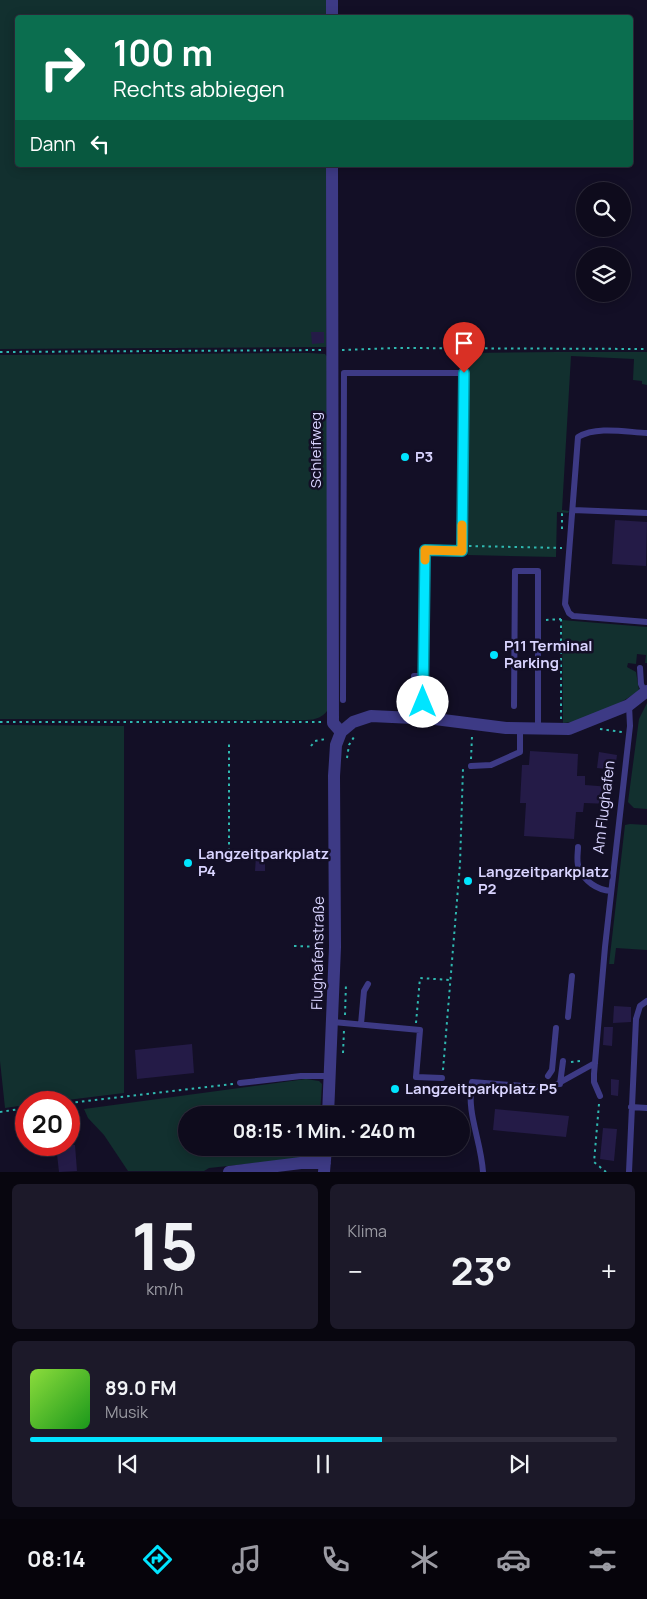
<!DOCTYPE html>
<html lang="de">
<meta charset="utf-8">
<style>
body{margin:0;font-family:Manrope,sans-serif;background:#1c1929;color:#f1f3f6;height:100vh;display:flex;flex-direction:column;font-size:19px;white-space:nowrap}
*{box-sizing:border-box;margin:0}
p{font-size:16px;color:#9b9ba3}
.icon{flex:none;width:28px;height:28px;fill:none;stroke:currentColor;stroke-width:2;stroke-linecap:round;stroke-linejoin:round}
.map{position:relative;height:1172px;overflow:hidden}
.drawer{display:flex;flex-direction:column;gap:12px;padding:12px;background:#08060f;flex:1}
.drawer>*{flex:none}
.hud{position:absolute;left:15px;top:15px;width:618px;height:152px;border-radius:5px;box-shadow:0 2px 12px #0003,0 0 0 1px #2e2b3b;background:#0b6e4f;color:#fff;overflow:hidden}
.fabs{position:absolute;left:576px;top:182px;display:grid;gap:10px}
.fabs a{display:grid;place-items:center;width:55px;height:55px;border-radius:50%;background:#0e0b1c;box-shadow:0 2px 12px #0003,0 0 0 1px #2e2b3b;font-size:25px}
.speed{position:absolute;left:15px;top:1091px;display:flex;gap:10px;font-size:25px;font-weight:700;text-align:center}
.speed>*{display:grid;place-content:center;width:65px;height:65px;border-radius:50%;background:#0e0b1c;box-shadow:0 2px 12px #0003,0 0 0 1px #2e2b3b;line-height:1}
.speed .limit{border:8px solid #d22;background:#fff;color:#111}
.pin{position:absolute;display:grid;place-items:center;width:42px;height:42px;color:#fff;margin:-51px -21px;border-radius:50% 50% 50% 0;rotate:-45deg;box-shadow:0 0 5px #0007}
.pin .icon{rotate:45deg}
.me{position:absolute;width:55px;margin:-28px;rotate:0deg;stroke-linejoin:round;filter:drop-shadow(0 0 4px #0008)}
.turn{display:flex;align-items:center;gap:18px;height:105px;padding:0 15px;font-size:22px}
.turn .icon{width:65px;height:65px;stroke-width:2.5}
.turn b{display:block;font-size:35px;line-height:42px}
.then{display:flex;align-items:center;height:48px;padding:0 15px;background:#0003;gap:10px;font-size:19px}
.big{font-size:38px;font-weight:700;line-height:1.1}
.drawer .tile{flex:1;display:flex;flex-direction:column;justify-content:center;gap:8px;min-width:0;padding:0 18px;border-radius:8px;background:#1c1929}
.drawer .dial{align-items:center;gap:0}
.dial b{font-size:65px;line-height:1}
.song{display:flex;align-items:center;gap:15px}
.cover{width:60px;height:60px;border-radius:8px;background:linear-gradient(135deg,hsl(90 70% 55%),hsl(120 70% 35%))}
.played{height:5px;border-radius:2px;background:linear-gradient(90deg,#00e5ff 60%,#2e2b3b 60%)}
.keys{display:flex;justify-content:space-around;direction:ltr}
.heat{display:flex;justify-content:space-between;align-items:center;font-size:28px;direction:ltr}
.drawer .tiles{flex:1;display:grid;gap:12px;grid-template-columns:1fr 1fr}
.tile:last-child{grid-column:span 2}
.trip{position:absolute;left:178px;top:1106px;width:292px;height:50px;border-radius:25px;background:#0e0b1c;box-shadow:0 2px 12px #0003,0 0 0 1px #2e2b3b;font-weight:700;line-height:50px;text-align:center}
.dock{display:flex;height:80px;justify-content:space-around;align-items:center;background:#06040b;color:#9b9ba3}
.dock .icon{width:35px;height:35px}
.dock .selected{color:#00e5ff}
.dock b{font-size:22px;color:#f1f3f6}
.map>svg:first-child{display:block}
.green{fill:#12302f}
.building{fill:#241b47}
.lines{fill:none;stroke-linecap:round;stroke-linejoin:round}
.path{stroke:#2fb8b0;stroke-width:2;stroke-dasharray:2.5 4;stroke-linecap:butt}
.lane{stroke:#3d3a85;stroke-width:6}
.street{stroke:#3d3a85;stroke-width:12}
.route-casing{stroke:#0095a6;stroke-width:12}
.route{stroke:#00e5ff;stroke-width:9}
.slow{stroke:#f59e0b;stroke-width:9}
.poi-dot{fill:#00e5ff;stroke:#130f26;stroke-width:2}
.labels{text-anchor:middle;stroke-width:5;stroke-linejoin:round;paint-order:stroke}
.street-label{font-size:15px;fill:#d9d4ff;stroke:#130f26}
.poi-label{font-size:15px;font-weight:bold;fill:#d9d4ff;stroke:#130f26;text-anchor:start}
</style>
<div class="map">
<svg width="647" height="1172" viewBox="0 0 647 1172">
<rect width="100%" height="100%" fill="#130f26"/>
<path class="green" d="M0,0H329V17L18,18V165H329L326,347L0,349Z
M558,352H647V385L642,384V381L633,380L634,359L571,356L562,510L569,511L568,513L557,512L556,557L468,555L469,353Z
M309,353L325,354L328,358L327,711C319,722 305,720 292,720L0,719V355Z
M562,620L647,627V663H645L646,655L637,654L636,664L628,663L627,667L636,672L639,690L637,692C616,706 589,721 563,723Z
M647,703V809L634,808L628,802L639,719Z
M0,725L124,726V1093L51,1102H26V1105L5,1108L0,1061Z
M630,824L647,825V950L616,948L614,964H609L625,825Z
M306,1079L319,1081L322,1084L320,1115H186V1148H316L313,1153L302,1158L209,1168L204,1171H128L104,1135L88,1118L84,1109Z"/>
<path class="building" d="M311,332H324V343L312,344Z
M615,520L647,522L646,566L612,564Z
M530,751L578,754L577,776H585V785L611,787L610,804L584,803L583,812H576L574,839L524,836L526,803H520L522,765H529Z
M599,752L617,755L615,770L597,768Z
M256,856H265V871H255Z
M614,1006L631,1007V1022L613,1023Z
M604,1027H613L612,1046L603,1045Z
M192,1044L194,1073L137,1079L135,1050Z
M611,1079L619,1080L618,1096L611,1095Z
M495,1109L569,1116L566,1137L493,1130Z
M603,1128L617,1129L614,1161L600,1159Z
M56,1145H75L77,1171L59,1172Z"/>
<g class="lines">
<path class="path" d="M342,350L396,348L647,349
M0,352L323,350
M562,529V514L565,515
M469,546L562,548
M546,620L561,619
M561,719V616
M0,722H323
M600,729L622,732
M311,746L315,741L326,739
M347,758L349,745L354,737
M471,759L472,736
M229,864V744
M294,946L324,947
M345,1015L346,983
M416,1023L420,978L450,980
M343,1053L344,1030
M571,1062L581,1061
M443,1070L460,864L463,768
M69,1103L233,1084
M599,1104L594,1162L606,1172
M0,1112L26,1108"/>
<path class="lane" d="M647,433C625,432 597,426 578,437L565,604L569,613L573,616L647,622
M573,510L647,513
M640,668L641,684L645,693
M343,700L344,373H464L462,551L425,550L423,718
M514,706L515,571H538V729
M413,717L414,676H423
M471,766L491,765L520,752V729
M578,847C578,853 576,862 579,868C584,881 597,890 611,891
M568,1017L572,976
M333,1022L420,1030L416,1077L442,1078
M361,1024L364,991L368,984
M548,1076L552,1070L556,1028
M240,1083L301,1076H330
M560,1084L563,1061
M600,1096L594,1082V1074L605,947L630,726L629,705
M631,1107L647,1108
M483,1172C481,1140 466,1113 472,1082L550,1088L595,1063
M629,1172L636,1019L640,1006L647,1001"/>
<path class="street" d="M332,18V0
M332,165L333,723L341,732
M328,1115L335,947L334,776L336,745L341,732L353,722L371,716L435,719L506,728L569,729L629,705L647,691
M229,1172L301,1163H325
M324,1172L326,1148"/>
</g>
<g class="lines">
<g class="route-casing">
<path id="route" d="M423,702L425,550L462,551L464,373"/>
</g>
<use href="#route" class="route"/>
<path class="slow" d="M425,560V550L462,551V525"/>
</g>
<g class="poi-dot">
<circle cx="405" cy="457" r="5"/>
<circle cx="494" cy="655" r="5"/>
<circle cx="188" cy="863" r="5"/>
<circle cx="468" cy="881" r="5"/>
<circle cx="395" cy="1089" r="5"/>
</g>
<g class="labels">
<g class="street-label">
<text transform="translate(316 450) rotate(-90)" y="5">Schleifweg</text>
<text transform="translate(604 807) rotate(-83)" y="5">Am Flughafen</text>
<text transform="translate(318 953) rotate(-89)" y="5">Flughafenstraße</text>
</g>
<g class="poi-label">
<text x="415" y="462">P3</text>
<text x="504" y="651">P11 Terminal<tspan x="504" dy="17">Parking</tspan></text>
<text x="198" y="859">Langzeitparkplatz<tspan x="198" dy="17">P4</tspan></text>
<text x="478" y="877">Langzeitparkplatz<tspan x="478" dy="17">P2</tspan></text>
<text x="405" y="1094">Langzeitparkplatz P5</text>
</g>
</g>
</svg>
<div class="fabs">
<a><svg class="icon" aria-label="search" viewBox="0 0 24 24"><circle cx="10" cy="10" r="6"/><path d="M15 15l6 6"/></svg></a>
<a><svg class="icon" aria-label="layers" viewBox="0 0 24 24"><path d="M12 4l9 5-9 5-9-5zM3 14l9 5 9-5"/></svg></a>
</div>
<div class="speed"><div class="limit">20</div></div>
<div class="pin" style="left:464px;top:373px;background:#d93025"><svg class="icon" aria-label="arrive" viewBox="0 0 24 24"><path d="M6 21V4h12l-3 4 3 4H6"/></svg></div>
<svg class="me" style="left:423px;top:702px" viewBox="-20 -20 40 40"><circle r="19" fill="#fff"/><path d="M0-13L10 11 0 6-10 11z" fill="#00e5ff"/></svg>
<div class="trip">08:15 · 1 Min. · 240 m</div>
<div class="hud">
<div class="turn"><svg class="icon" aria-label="right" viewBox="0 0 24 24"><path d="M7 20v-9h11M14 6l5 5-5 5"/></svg><div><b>100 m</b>Rechts abbiegen</div></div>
<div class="then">Dann<svg class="icon" aria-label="left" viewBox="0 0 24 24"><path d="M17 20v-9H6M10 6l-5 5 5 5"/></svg></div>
</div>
</div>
<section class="drawer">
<div class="tiles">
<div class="tile dial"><b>15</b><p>km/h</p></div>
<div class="tile"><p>Klima</p>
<div class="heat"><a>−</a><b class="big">23°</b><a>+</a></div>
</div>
<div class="tile">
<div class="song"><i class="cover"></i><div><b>89.0 FM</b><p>Musik</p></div></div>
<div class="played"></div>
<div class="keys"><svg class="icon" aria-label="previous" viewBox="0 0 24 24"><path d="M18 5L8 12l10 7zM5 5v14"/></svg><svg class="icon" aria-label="pause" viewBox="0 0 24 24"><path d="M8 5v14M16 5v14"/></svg><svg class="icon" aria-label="next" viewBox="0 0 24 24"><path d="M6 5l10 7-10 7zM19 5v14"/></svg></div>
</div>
</div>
</section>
<nav class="dock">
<b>08:14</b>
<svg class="icon selected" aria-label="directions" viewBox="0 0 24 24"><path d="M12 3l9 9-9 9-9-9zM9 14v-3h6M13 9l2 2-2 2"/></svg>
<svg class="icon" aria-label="music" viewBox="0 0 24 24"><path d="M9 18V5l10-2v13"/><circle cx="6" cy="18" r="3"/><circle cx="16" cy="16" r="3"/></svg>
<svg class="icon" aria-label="phone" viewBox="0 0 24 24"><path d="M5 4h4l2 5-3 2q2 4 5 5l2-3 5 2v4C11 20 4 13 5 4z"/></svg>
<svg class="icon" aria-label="climate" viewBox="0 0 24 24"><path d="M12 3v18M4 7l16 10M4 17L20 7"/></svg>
<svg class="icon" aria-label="car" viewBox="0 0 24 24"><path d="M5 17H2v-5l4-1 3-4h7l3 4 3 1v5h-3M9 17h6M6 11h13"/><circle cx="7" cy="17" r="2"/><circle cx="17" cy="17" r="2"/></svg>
<svg class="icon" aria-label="filters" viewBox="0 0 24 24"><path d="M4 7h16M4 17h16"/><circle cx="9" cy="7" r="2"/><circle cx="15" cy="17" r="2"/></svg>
</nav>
